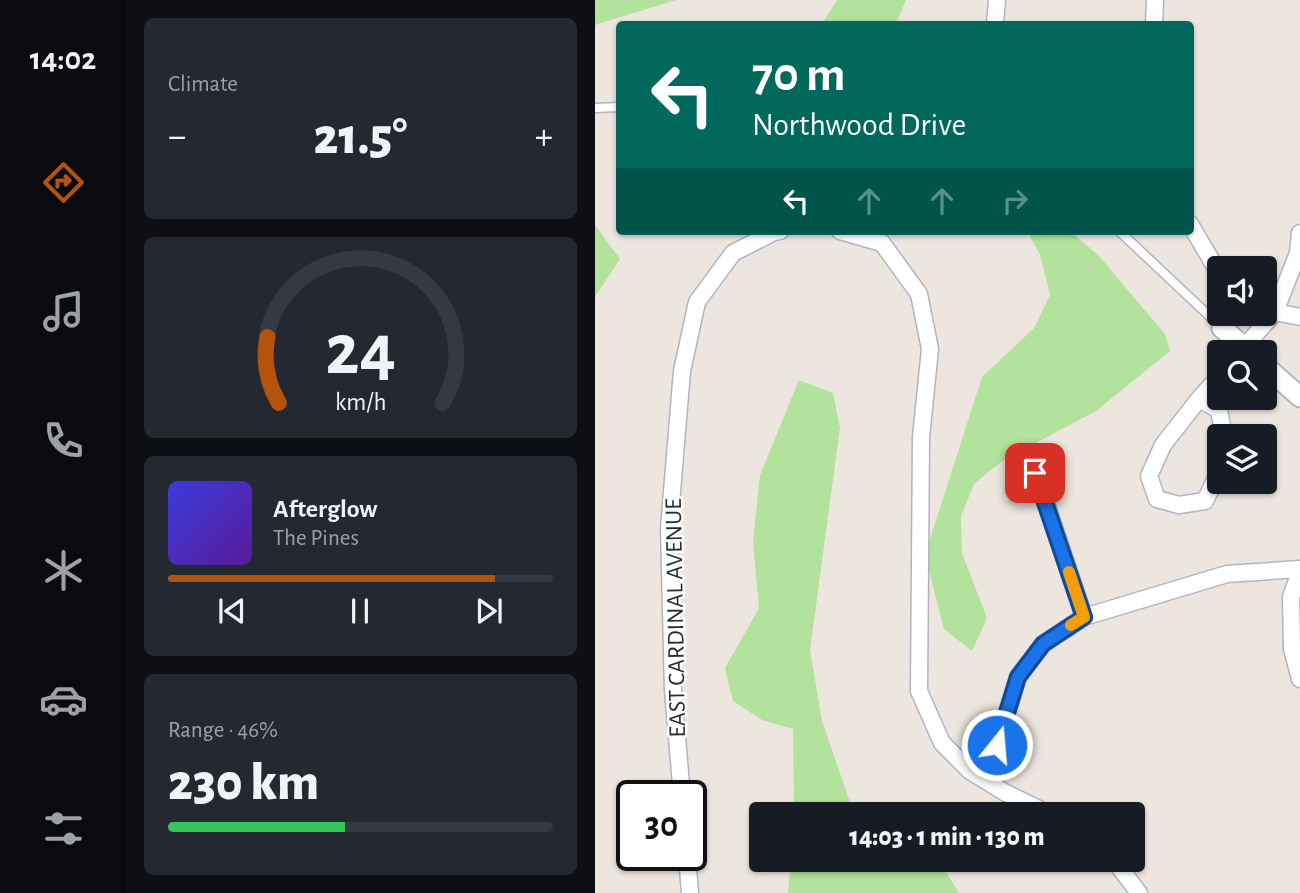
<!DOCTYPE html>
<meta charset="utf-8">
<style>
body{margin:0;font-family:"Alegreya Sans",sans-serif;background:#242831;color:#f1f3f6;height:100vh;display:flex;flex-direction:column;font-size:26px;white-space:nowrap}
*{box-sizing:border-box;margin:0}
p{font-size:23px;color:#9ea1a6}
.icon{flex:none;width:38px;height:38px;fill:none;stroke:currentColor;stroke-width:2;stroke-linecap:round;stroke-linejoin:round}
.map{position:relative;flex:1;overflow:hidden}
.sheet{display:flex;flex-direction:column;gap:18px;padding:18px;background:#0d0f14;width:469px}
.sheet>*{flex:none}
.guide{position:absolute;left:21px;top:21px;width:578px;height:214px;border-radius:7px;box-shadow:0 2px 5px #0004;background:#00695c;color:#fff;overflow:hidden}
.buttons{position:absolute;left:612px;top:256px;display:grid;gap:14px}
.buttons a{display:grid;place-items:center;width:70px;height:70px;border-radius:7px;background:#171b24;box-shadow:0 2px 5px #0004;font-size:35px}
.speed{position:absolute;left:21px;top:780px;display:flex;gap:14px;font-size:35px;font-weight:700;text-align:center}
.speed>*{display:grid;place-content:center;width:91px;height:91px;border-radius:50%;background:#171b24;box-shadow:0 2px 5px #0004;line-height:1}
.speed .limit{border:4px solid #111;border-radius:10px;background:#fff;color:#111}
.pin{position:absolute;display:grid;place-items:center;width:60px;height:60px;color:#fff;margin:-30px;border-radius:14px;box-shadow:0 4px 10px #0006}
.me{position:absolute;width:77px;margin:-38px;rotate:17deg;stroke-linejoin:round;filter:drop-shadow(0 0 5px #0008)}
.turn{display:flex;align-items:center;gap:24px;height:147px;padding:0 21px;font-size:32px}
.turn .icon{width:91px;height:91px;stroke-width:2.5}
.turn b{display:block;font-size:49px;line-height:60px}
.lanes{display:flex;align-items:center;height:66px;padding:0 21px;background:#0003;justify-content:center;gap:35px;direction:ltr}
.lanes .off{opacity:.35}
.big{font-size:52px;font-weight:800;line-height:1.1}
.sheet .card{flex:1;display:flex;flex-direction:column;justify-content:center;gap:10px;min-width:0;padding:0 24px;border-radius:10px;background:#242831}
.sheet .dial{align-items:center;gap:0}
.dial svg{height:182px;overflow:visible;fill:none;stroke:#363941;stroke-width:7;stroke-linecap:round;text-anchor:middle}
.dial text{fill:#f1f3f6;stroke:none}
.song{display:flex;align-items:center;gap:21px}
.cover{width:84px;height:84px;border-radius:10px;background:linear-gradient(135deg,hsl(240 70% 55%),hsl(270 70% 35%))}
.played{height:7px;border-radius:4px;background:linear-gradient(90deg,#b45309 85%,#363941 85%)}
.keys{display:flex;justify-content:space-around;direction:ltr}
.heat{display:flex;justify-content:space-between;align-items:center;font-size:38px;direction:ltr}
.charge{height:10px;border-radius:5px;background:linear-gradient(90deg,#34c759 46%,#363941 0)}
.trip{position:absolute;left:154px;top:802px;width:396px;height:70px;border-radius:7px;background:#171b24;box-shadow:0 2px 5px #0004;font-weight:800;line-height:70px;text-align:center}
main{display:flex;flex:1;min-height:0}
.tabs{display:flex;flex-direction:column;width:126px;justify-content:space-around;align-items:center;background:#090b0e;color:#9ea1a6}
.tabs .icon{width:49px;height:49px}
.tabs .selected{color:#b45309}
.tabs b{font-size:32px;color:#f1f3f6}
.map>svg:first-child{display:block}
.green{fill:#b3e29c}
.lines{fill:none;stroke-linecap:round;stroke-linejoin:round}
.service-casing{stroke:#b1b4be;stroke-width:11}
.minor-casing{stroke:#b1b4be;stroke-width:19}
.tertiary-casing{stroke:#b1b4be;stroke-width:23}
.service{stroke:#fff;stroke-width:8}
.minor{stroke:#fff;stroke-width:16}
.tertiary{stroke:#fff;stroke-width:19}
.route-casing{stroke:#114b97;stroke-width:18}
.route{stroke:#1a73e8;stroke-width:12}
.slow{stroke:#f59e0b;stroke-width:12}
.labels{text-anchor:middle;stroke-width:5;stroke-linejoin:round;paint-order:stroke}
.street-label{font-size:24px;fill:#2b2b2b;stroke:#fff}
</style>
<main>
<nav class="tabs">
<b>14:02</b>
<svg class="icon selected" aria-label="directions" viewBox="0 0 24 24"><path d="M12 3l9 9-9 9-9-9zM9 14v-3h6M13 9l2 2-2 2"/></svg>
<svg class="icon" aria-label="music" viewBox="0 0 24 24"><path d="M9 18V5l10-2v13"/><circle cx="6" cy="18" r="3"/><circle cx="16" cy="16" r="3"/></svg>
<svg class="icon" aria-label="phone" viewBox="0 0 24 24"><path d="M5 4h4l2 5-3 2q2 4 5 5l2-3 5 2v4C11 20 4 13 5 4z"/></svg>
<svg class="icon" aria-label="climate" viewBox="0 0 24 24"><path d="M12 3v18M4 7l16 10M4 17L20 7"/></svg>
<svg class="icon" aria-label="car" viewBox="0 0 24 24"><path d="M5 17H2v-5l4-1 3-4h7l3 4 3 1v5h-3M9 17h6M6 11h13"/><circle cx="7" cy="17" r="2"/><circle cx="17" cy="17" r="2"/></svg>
<svg class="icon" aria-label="filters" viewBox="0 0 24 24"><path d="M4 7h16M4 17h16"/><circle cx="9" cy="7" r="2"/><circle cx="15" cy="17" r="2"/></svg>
</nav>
<section class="sheet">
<div class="card"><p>Climate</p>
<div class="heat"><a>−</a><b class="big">21.5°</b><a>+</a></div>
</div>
<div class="card dial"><svg viewBox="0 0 100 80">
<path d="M14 69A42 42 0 1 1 86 69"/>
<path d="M14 69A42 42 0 0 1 9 40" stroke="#b45309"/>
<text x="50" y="56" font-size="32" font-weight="700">24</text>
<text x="50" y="72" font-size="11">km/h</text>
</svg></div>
<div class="card">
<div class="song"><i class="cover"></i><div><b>Afterglow</b><p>The Pines</p></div></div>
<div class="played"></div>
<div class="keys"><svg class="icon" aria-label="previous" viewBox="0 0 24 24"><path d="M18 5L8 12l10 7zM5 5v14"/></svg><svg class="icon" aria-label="pause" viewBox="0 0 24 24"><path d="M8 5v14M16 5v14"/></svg><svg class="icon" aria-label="next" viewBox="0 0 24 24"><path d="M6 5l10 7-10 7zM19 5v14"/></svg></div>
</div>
<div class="card"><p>Range · 46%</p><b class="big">230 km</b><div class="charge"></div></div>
</section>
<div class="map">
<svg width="705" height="893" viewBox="0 0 705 893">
<rect width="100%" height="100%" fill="#ede6de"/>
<path class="green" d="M0,0H81L0,25Z
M242,0H311L301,24H227Z
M0,225L25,259L0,297Z
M432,231H475L504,256L570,334L575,351L501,411L407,461L379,484L366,516L367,553L392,618L377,651L349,629L330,555L387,377L439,328L455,295L445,255Z
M204,380L238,393L245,428L215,650L227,721L259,814H199L198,729L167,720L138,701L130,668L164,608L158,542L165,475Z
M196,859H343L364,893H193Z"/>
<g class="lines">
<g class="service-casing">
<path id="service" d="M0,108L24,107
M524,231L625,326"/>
</g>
<g class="minor-casing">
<path id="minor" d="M400,24L402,0
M559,24L560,0
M595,224L625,275
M245,231L287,243L324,294L335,349L326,437L324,691L347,743L375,771L409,792L454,814
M680,312L705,317
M626,313L627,328
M645,352L680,312L703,253L705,233
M604,399L625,376
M625,464L621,478L610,501L584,505L562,499L554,476L568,445L604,399L624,410L629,436
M441,473L489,617
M705,572L696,597L697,649L705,679
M375,771L402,745L423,677L448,644L489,617L632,574L705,569
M87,796L78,691L74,528L87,371L102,302L138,253L179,232L185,231
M92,856L95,893
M518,859L544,893"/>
</g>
<g class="tertiary-casing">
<path id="tertiary" d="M627,328L655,352
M670,366L705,397"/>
</g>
<use href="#service" class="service"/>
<use href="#minor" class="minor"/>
<use href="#tertiary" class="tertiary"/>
</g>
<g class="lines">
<g class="route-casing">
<path id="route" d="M402,745L423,677L448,644L489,617L440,473"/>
</g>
<use href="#route" class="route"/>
<path class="slow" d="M474,572L489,617L476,625"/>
</g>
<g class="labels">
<g class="street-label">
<text transform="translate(80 618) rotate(-91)" y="8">EAST CARDINAL AVENUE</text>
</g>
</g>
</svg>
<div class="buttons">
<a><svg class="icon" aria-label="sound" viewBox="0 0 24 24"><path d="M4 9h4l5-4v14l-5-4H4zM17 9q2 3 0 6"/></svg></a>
<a><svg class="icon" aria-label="search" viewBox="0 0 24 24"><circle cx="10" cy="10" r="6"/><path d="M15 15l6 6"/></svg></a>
<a><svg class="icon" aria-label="layers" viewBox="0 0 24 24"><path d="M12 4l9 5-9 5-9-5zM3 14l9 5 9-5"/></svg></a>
</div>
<div class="speed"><div class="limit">30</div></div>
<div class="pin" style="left:440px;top:473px;background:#d93025"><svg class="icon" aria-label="arrive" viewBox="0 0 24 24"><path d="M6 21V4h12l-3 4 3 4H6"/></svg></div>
<svg class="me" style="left:402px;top:745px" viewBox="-20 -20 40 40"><circle r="17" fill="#1a73e8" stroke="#fff" stroke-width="3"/><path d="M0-11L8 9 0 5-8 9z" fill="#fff"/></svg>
<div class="trip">14:03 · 1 min · 130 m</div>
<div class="guide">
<div class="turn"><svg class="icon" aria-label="left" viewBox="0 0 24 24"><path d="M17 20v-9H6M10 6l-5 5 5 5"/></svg><div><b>70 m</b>Northwood Drive</div></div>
<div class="lanes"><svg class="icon" aria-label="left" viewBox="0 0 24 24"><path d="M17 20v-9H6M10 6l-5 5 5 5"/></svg><svg class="icon off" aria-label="ahead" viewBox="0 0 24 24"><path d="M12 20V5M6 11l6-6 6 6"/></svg><svg class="icon off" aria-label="ahead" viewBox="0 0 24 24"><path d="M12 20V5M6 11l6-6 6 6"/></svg><svg class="icon off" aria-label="right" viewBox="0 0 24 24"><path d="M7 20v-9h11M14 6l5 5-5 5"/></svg></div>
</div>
</div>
</main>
